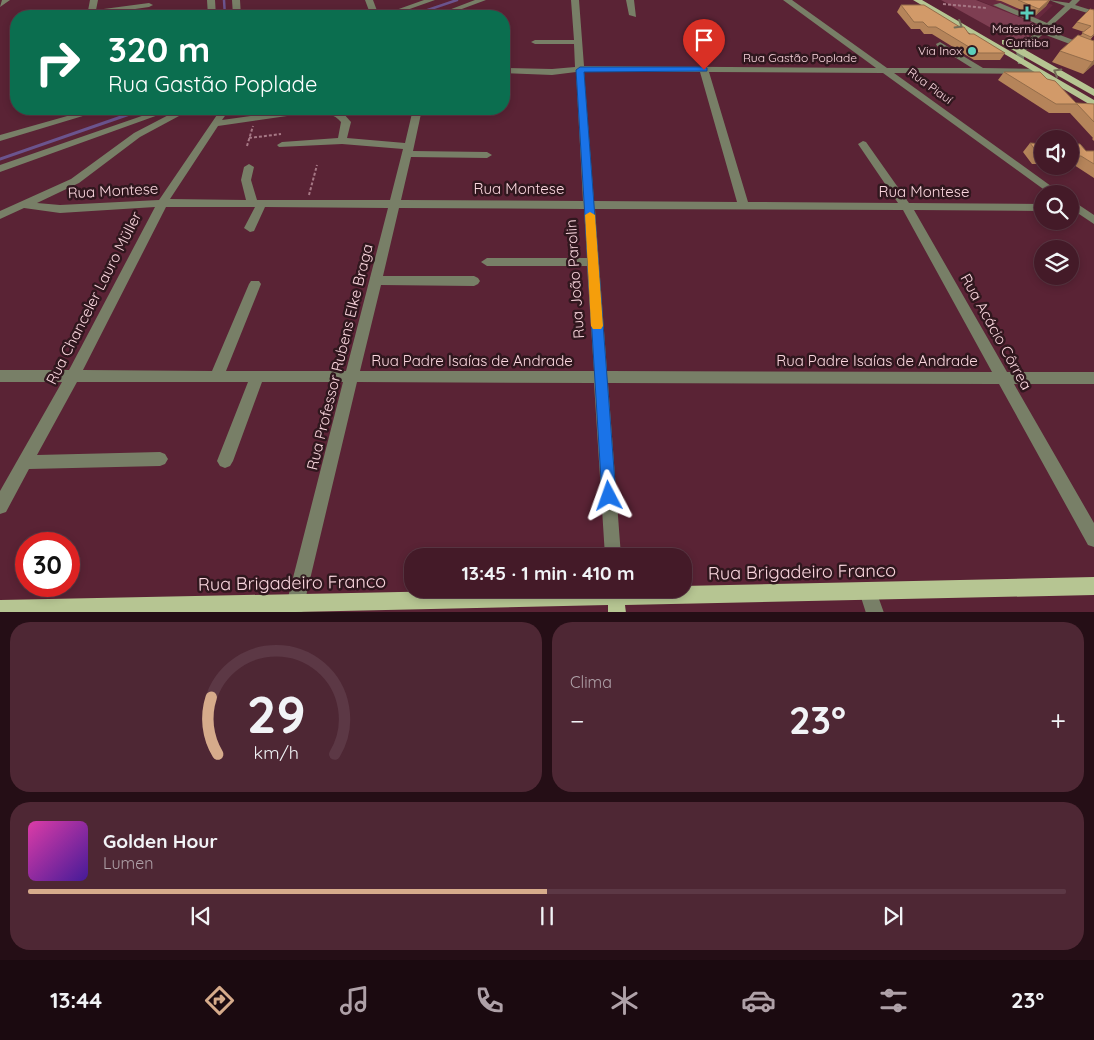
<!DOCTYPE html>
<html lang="pt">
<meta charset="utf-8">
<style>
body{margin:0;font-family:Quicksand,sans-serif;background:#4e2734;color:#f1f3f6;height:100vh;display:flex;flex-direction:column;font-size:19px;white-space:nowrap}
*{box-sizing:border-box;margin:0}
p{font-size:16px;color:#afa1a8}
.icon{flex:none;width:28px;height:28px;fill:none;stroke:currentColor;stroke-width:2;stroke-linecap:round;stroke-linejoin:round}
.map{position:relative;height:612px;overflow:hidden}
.details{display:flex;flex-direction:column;gap:10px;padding:10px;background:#250e16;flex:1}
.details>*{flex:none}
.guide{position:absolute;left:10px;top:10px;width:500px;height:105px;border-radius:20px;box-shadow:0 2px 8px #0003,0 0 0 1px #5c3845;background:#0b6e4f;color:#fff;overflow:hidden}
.buttons{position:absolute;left:1034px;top:130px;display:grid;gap:10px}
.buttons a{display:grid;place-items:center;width:45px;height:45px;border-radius:50%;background:#441a28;box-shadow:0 2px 8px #0003,0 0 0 1px #5c3845;font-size:25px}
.speed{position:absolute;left:15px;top:532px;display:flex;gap:10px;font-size:25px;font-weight:700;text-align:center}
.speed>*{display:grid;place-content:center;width:65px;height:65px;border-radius:50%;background:#441a28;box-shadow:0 2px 8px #0003,0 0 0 1px #5c3845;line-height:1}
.speed .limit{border:8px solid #d22;background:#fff;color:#111}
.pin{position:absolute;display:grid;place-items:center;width:42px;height:42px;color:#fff;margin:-51px -21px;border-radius:50% 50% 50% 0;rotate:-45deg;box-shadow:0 0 5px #0007}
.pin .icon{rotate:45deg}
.me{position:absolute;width:55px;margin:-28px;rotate:356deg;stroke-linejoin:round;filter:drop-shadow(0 0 4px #0008)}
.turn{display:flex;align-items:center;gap:18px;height:105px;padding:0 15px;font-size:22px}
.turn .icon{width:65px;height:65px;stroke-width:2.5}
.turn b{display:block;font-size:35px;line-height:42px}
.big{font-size:38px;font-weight:700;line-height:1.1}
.details .card{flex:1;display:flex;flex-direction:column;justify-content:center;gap:8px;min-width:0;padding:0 18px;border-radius:20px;background:#4e2734}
.details .dial{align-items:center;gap:0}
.dial svg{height:130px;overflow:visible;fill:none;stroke:#5c3845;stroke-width:7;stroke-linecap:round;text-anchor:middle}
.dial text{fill:#f1f3f6;stroke:none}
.song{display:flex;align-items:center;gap:15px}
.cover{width:60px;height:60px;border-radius:8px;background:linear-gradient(135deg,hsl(320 70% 55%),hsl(260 70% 35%))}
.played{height:5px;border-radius:2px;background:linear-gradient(90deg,#d6ab8b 50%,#5c3845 50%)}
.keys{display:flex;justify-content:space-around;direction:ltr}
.heat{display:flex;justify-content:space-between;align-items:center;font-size:28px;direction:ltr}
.details .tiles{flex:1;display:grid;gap:10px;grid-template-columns:1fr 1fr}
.card:last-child{grid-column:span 2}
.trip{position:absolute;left:404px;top:548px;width:288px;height:50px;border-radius:20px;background:#441a28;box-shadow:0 2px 8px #0003,0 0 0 1px #5c3845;font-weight:700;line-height:50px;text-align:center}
.menu{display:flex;height:80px;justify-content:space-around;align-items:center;background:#1b0a10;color:#afa1a8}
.menu .icon{width:35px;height:35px}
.menu .selected{color:#d6ab8b}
.menu b{font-size:22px;color:#f1f3f6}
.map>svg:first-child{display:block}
.built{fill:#68293e}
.green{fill:#7e3e52}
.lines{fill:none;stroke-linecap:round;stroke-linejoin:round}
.stream-far1{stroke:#6b548e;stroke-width:2.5}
.stream{stroke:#6b548e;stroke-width:3}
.path{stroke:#a67885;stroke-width:2;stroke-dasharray:3 2;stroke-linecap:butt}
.minor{fill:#787f67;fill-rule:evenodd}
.major{fill:#b6c592;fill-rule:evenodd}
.wall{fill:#b5845a}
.shaded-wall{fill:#936c4a}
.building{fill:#d29a69;stroke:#936c4a}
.oneway{stroke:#736e58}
.route{fill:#1a73e8;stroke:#114b97}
.slow{fill:#f59e0b}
.poi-dot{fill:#5bcebc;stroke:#30171e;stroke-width:2}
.labels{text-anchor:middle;stroke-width:5;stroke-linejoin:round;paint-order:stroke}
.far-poi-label{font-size:12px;fill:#fbd7df;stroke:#30171e}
.far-street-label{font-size:12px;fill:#fbd7df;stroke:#30171e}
.street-label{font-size:15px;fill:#fbd7df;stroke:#30171e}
.near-street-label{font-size:18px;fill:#fbd7df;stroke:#30171e}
</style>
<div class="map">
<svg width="1094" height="613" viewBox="0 0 1094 613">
<rect width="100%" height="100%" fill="#5a2335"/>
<path class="built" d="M978,0H1038L1053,5L1034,23Z"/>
<path class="green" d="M941,0H976L1042,26L1020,44Z"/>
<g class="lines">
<path class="stream-far1" d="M224,0L225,16
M410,16L457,0"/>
<path class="stream" d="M0,159L144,109"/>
<path class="path" d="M943,4L987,8
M249,138L281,134
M247,146L253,126
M309,195L317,165"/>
<path class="minor" d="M2,0H10L0,7Z
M90,0H98L96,10L149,3L153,5L149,7L87,16Z
M207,0H215L216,16H208Z
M232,0H240L241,16H233Z
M365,0H373L379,16H371Z
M424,0H435L390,16H379Z
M475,0H486L443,16H433Z
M571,0H579L584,66L876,68L783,0H792L887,68H972L937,46L936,44L940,42L983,68L1040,69V73L1037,74L894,73L1062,194H1050L883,73L709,72L748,202L898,203L858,144L863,141L866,142L909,203L1042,204V211L914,210L1007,372H1094V384H1014L1094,523V547L1088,545L999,384L608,383L621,556H605L594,383L357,382L302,613H284L343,382H262L233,461L230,466L225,468L220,466L217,461L248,382H77L37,455L160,452L165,454L168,459L165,464L160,466L29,469L6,512L0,514V491L62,382H0V370H69L155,207L60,213L24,208L0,219V211L71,179L134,133L180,109H192L140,137L79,183L37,203L60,205L159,200L221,109H230L222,120L299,109H332L343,113L351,122L347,138L405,143L413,109H422L413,151L487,152L492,155L487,158L411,157L401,200L583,201L576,72L552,75L504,73V68L552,69L575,67L574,44H535L531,42L535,40H574ZM584,72H700L737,202L594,201ZM308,113C321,113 333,112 341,122L338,138L282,142L277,145L279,147L342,144L403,149L390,200H257L251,180L254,167L249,164L244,167L241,180L246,200L170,199L218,126ZM166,207H255L244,228L250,232L254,231L265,207L388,208L346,371H226L261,284L259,281H251L249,284L212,371L83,370ZM399,208L584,209L587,258H487L481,262L487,266H587L594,371H360L381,285L474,286L478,284L480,281L478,278L474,276H383ZM595,209L903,210L992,372L607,371Z
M626,0H634L636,17L629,15Z
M1049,0L1069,3L1072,0H1080L1075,5L1094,11V15L1071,8L1047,30L1094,48V53L1043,34L1024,52V64H1018L1016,51L1042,26L993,5L1000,3L1047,23L1065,6Z
M92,109H106L0,141V135Z
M162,109H175L0,172V165Z
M1070,199L1094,215V224L1070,208Z
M868,582L874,585L884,613H866L859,591L862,585Z"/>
<path class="major" d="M913,0H922L1094,100V107Z
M1002,40H1008L1094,89V96L1002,44Z
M1094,577V595L625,605L626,613H608V605L251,613H0V600L549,589H682V586Z"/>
</g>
<path class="wall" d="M995,0H1050L1046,6L1035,16L1001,1Z
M901,5L969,34L1005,53L1000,60H974L932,34H924L920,29H911L897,12Z
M1094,10V35L1090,40L1094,64L1083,74L1052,62L1060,51L1080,36L1084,32L1072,28L1077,22Z
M1004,72L1047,79L1076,103L1094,104V141L1092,139L1093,138L1070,113H1049L998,80Z
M1030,143L1042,144V164H1032L1023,152Z
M1070,144L1086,151H1094V178L1074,165H1070Z"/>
<path class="shaded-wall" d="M1050,0L1046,6L1035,16L1039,9Z
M1094,60V64L1083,74L1092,62Z"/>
<path class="building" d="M1018,0H1049L1039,9Z
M901,5H924L960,27H964L969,34H974L1005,53H979L936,27H928L923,22H914Z
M1090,9L1094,10V34L1091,37L1082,33L1091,26L1077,22Z
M1078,35L1094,41V60L1092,62L1060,51Z
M1004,72H1040L1047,79L1055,81L1076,103L1094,104V122L1077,104H1056Z
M1030,143L1042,144V155H1039Z
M1070,144H1080L1086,151H1094V164L1081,156H1070Z"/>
<defs><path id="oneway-chevron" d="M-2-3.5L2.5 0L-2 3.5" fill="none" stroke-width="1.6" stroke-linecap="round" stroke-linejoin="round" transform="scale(1.25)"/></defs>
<g class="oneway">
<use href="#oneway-chevron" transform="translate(959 25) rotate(31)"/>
<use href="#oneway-chevron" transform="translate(1057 72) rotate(-150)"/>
</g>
<path class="route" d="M704,67L707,68V71L584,72L616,496L614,501L609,503L604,501L602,496L576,70L580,67Z"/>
<path class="slow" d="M590,212L595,215L603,326L601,329H593L591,326L585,215Z"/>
<g class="poi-dot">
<path d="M1024.5 5.5h5v5h5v5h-5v5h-5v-5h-5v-5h5z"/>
<circle cx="972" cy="51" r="5"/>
</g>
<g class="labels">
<g class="far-poi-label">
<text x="1027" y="33">Maternidade<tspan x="1027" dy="14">Curitiba</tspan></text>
<text x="962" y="55" text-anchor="end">Via Inox</text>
</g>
<g class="far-street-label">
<text x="800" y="62">Rua Gastão Poplade</text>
<text transform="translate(930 86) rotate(36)" y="4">Rua Piauí</text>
</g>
<g class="street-label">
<text x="519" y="194">Rua Montese</text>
<text transform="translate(113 191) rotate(-3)" y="5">Rua Montese</text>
<text x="924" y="197">Rua Montese</text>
<text transform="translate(575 279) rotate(-94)" y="5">Rua João Parolin</text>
<text transform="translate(94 298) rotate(-63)" y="5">Rua Chanceler Lauro Müller</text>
<text transform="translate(996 332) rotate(61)" y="5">Rua Acácio Côrrea</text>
<text transform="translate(340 357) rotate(-76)" y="5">Rua Professor Rubens Elke Braga</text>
<text x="472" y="366">Rua Padre Isaías de Andrade</text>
<text x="877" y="366">Rua Padre Isaías de Andrade</text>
</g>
<g class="near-street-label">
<text transform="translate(802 572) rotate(-1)" y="6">Rua Brigadeiro Franco</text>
<text transform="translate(292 583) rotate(-1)" y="6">Rua Brigadeiro Franco</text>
</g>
</g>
</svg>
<div class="buttons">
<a><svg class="icon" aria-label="sound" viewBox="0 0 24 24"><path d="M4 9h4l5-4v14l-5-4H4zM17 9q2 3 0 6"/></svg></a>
<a><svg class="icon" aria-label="search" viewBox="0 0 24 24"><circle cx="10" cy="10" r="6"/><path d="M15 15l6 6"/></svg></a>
<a><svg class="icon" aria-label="layers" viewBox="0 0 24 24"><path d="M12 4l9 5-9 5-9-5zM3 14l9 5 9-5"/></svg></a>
</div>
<div class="speed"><div class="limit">30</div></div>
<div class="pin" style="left:704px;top:70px;background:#d93025"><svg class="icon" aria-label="arrive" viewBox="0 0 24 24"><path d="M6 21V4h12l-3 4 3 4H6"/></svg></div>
<svg class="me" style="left:609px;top:496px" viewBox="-20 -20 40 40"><path d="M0-17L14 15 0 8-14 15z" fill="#1a73e8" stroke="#fff" stroke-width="4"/></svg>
<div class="trip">13:45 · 1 min · 410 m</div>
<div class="guide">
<div class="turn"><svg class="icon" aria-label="right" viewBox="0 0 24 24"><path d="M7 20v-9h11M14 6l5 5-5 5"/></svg><div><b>320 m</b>Rua Gastão Poplade</div></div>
</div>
</div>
<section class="details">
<div class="tiles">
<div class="card dial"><svg viewBox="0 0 100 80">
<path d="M14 69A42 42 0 1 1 86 69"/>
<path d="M14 69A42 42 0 0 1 10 34" stroke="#d6ab8b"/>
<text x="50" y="56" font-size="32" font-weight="700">29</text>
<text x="50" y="72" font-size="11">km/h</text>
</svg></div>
<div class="card"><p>Clima</p>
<div class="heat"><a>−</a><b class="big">23°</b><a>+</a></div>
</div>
<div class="card">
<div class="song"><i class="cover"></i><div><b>Golden Hour</b><p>Lumen</p></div></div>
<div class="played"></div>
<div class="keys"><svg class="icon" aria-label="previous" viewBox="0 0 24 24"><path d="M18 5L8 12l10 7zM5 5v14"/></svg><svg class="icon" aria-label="pause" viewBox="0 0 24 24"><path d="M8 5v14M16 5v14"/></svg><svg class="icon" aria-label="next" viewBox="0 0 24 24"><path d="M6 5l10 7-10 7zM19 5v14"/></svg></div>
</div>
</div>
</section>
<nav class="menu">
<b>13:44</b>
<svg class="icon selected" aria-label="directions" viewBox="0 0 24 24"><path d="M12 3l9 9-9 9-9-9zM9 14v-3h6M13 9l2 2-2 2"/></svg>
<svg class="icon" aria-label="music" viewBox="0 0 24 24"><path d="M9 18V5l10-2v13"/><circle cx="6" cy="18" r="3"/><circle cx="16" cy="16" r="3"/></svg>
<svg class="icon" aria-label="phone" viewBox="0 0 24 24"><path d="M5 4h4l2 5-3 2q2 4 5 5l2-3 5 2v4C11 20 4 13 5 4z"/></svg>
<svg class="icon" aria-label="climate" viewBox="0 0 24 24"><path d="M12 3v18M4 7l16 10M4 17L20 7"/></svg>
<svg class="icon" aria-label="car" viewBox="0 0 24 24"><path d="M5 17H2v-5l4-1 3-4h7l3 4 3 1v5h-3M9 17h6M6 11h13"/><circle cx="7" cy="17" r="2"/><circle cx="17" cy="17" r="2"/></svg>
<svg class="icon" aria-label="filters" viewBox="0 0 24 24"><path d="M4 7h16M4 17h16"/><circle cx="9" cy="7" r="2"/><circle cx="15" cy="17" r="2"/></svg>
<b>23°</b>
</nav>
